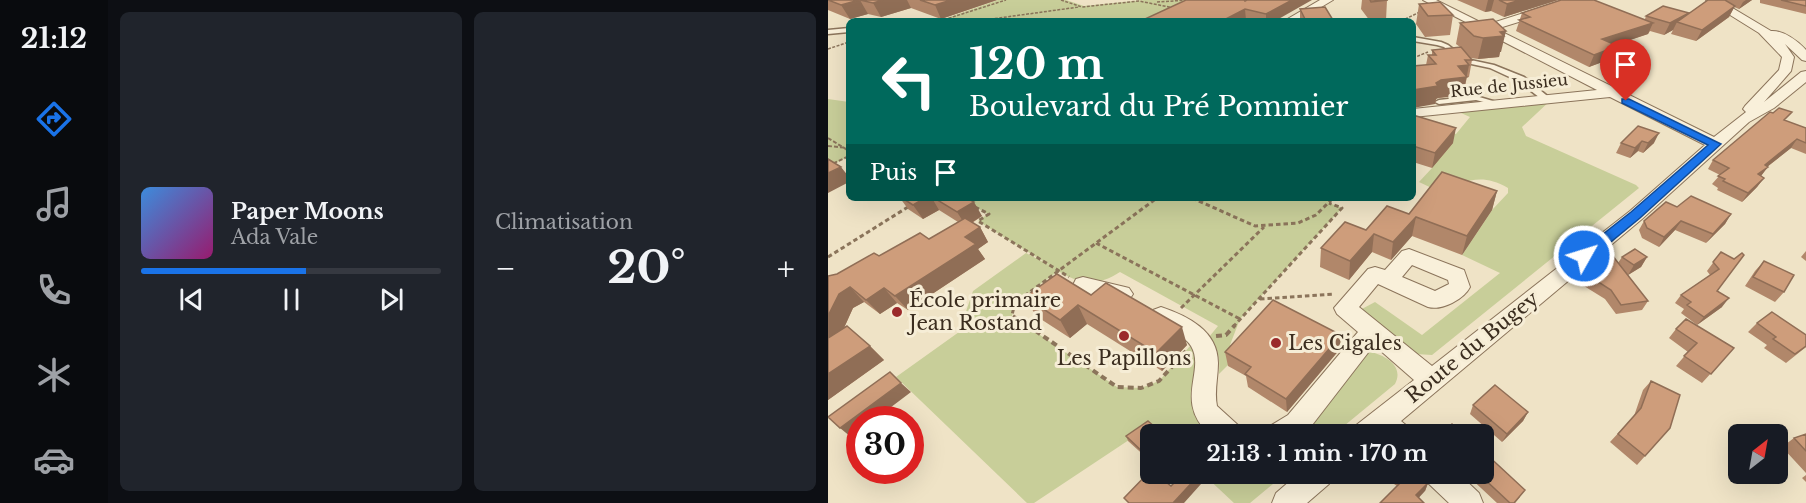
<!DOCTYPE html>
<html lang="fr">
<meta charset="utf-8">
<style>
body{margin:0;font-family:"Libre Baskerville",serif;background:#20242c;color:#f1f3f6;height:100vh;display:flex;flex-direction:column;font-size:22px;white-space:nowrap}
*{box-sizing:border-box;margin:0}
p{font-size:20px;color:#9ea1a6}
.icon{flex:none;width:33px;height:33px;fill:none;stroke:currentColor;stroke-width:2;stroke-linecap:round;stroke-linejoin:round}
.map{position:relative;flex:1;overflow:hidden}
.side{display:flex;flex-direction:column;gap:12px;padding:12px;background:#0d0f14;width:720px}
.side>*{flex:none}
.guide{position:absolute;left:18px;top:18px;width:570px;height:183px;border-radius:9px;box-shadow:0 6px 24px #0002;background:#00695c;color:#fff;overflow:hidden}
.needle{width:39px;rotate:31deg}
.fabs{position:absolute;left:900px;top:424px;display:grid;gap:12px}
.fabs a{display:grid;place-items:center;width:60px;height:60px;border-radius:9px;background:#171b24;box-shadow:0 6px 24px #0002;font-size:30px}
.speed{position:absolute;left:18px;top:406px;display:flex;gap:12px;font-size:30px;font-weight:700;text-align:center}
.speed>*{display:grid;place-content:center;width:78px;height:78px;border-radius:50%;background:#171b24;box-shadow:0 6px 24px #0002;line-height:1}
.speed .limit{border:9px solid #d22;background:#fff;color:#111}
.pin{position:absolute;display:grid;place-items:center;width:51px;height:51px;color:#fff;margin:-62px -26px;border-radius:50% 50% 50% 0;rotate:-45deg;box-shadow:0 0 6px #0007}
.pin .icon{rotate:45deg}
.me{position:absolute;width:66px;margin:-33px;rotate:51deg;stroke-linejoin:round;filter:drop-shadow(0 0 4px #0008)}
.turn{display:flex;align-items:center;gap:21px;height:126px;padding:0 24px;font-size:27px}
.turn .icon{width:78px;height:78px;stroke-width:2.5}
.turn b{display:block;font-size:42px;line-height:51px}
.then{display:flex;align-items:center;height:57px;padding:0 24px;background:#0003;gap:12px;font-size:22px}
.big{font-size:45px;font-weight:700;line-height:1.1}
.side .tile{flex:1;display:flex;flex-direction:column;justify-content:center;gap:9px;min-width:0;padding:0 21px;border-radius:9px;background:#20242c}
.song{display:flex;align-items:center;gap:18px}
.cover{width:72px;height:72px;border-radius:9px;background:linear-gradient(135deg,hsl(210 70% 55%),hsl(320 70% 35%))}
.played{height:6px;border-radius:3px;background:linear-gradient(90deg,#1a73e8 55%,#363941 55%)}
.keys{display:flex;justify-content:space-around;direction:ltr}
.heat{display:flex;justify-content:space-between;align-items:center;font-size:33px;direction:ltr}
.side .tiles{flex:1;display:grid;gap:12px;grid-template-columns:repeat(2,1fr)}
.trip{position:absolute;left:312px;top:424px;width:354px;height:60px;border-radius:9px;background:#171b24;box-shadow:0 6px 24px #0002;font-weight:700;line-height:60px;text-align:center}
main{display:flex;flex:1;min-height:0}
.menu{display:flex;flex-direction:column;width:108px;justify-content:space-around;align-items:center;background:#090b0e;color:#9ea1a6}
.menu .icon{width:42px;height:42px}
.menu .active{color:#1a73e8}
.menu b{font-size:27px;color:#f1f3f6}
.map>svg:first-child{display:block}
.green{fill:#c8ce99}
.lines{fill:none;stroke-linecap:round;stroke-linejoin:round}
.lane-casing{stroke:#8b745b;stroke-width:3}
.street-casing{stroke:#8b745b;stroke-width:2}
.path-far3{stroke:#8b745b;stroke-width:1.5;stroke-dasharray:3 1.5;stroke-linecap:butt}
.path-far2{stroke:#8b745b;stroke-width:2;stroke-dasharray:4 2;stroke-linecap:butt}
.path-far1{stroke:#8b745b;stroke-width:3;stroke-dasharray:4.5 3;stroke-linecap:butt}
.path{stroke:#8b745b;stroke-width:4;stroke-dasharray:6 4;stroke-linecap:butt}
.lane{fill:#f9f0da;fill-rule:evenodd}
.street{fill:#f9f0da;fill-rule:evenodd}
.wall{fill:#b1876a}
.shaded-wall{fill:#906e56}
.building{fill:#ce9d7b;stroke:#906e56;stroke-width:1.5}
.route{fill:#1a73e8;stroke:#114b97;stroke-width:1.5}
.poi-dot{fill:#9b2a2b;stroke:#f6edd6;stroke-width:2}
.labels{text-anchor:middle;stroke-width:6;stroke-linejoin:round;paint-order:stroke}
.far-street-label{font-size:16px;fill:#3b2d1f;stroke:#f6edd6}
.poi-label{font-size:20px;fill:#3b2d1f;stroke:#f6edd6;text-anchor:start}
.street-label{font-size:20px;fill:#3b2d1f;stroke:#f6edd6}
</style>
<main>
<nav class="menu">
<b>21:12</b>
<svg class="icon active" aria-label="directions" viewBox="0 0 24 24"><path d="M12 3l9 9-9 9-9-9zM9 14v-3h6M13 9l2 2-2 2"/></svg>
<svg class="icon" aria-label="music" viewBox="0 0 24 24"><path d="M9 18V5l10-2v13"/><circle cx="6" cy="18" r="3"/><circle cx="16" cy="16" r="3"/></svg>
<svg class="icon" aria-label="phone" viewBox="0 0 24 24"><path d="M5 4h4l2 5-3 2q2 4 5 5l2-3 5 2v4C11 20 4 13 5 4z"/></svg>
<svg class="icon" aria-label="climate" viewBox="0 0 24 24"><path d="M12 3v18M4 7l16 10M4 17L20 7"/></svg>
<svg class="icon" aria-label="car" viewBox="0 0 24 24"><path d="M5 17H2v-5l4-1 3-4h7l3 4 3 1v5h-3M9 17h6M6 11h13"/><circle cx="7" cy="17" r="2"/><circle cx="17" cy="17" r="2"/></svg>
</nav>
<section class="side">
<div class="tiles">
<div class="tile">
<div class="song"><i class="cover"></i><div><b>Paper Moons</b><p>Ada Vale</p></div></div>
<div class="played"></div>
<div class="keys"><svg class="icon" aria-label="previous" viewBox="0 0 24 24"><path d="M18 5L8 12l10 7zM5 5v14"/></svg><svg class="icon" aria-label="pause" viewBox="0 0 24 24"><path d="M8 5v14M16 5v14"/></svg><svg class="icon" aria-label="next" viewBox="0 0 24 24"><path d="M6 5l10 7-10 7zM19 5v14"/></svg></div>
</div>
<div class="tile"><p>Climatisation</p>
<div class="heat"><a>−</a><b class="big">20°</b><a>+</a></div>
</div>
</div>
</section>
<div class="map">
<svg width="978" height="503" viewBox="0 0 978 503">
<rect width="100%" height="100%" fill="#efe3c6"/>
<path class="green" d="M170,0H238L256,6L316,0H416L339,21H110Z
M725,98L694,127L698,136L808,185L811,188L604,355L588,354L532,310L547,302L594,335L672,273L634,255L664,210L680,193V188C652,172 638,182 610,191L591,182L604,168L619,131L628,134L642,117L633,113L631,108Z
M0,99L21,102V156L0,167Z
M131,198H505L501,203L514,208L412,319L402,345L413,352L391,374C392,358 391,350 381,337L390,326L292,272C268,287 254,285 230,271L187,303L184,316L289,387L313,388L331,381L370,337L375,396L402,435H332L322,426L206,503H199L68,377L131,332L145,291L198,253L223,266L150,221L160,214Z
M539,351C555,354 577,365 567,384L505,435H451Z
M375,474H457L422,503H406Z"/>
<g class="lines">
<g class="lane-casing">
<path id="lane" d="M21,28V32L0,34V30Z
M585,37L613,42L620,45L638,59L666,65L696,77L723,99L716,101L690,81L662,68L634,62L616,47L609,45L585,41Z
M648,96L675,104L671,106L648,100L611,104L607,102L611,100Z"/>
</g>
<g class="street-casing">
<path id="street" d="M492,0H505L470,21H456Z
M595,0H608L658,25L737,0H750L742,6L668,29L886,137L918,112L915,109L917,106L951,70L954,57L931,33L878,0H891L943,31C955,30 970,41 978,50V61L974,60L957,44L966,57L963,71L936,102L973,72L978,71V82L946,108L921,122L814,219L573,421L579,426L583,435H523L527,426L586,380L546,345L478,433L474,435H438L442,426L460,415L530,332L509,314L506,308L540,269L547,267L557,270L574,251L581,249L636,270L642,287C636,299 614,311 600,307L550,284L531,307L604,366L802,211L877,145L782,97L585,117V109L769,90ZM584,265L620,280L621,284L607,291L574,277Z
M255,277L297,287L301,288L305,294L301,300L294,302L253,293L248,291L245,285L248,279Z
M333,307C360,316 390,331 390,363C390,378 386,392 389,406L411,426L415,435H382C345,401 378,371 363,346C354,331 330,331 322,316L325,310Z
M470,474H505L501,484L479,503H444L448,493Z
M597,474H631L651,493L655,503H621L601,484Z"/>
</g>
<path class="path-far3" d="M233,0L254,7L311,1L346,8
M329,2L360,0
M112,21L178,0
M149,21L251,7
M573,21L592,12
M0,49L21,42
M585,58L600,52"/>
<path class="path-far2" d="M0,138L21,151
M0,146L21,148
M0,166L21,156"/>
<path class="path-far1" d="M364,198L427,226L470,223L488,215L505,198
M147,207L161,214L150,221L241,277
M268,243L412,319
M0,257L80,207
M432,299L506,294
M353,308L436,227
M201,327L184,315L187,303L329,198
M405,327L514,208L501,203"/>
<path class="path" d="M199,325L289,387L313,388L331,381L358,351
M388,336L398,335L407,325"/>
<use href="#lane" class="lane"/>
<use href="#street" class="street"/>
</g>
<path class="wall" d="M0,0H169L113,19L83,8L53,17L40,14L22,19L0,10Z
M419,0L447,21H320L319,18Z
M534,0H559L558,20L542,21L533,9Z
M629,0H730L676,17L663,11L657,12Z
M880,0H924L911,9L906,7L901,17L868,41L843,34L845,30L836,35L822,31L820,34L787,45L785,58L761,67L688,31L694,13L817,19L818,16L861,13L860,14Z
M932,0H978V14L932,3Z
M591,4L625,15L622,35L597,37L588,24Z
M472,9L505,20V21H472Z
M665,19L673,52H672L671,57L650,59L643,58L644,60L641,77H639L635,95L610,98L608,99L607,104L598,65L600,55H604V50L632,47L628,44L632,23Z
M585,115L625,143L604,168L585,162Z
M958,121L978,128V154L963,148L939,167L933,176L936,178L929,187L914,202L889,190L890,188L884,184L892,175L880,169L885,160Z
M800,136L826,143L815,153L810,151L802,158L788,153L793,143Z
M669,191L664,210L634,255L584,236L563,260L544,252L521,280L492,267L493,248L581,214Z
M72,198H139L154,216L144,223L152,227L160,242L150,249L157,259L80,310L69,303L52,314L36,302L25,308L16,328L42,346L56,360L0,400V276L9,274L51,256L101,239L130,222L111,210L95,219L80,209Z
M849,207L903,214L897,224L878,243L847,230L831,247L814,238L811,230L816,221Z
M978,251V261L973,257Z
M893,252L889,291L894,307L869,325L853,313L856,309L847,303L853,295L882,275L879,271Z
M794,257H819L813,267L800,275L820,301L814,310L788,314L777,299L756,286L761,276L790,263Z
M936,261L956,292L947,302L917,286L927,271Z
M263,295L359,345L334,371L259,324L242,338L208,316L197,297Z
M929,323L978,335V347L958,363L936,348L939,345L920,332Z
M848,329L906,348L874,383L848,366L860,352L841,338Z
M512,349L459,412L420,387L418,376L400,366L397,352Z
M823,381L817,456L809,465L782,442L806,416L815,390Z
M645,405L700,412L695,421L674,442L642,414Z
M978,434V473L954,447L966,438Z
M322,435V457L320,459L300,441L298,436Z
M638,474H656L692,497L687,503H669Z
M978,475V482L974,478Z
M568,476L600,483L597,491L569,486L566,484Z"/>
<path class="shaded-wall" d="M32,0L40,14L22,19L13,5Z
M55,0H79L83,8L53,17L45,3Z
M123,0H169L113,19L107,5Z
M464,0H484L447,21H438V14Z
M660,0H666L663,11L657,12Z
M692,0H730L676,17L679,4Z
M918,0H924L911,9L915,2Z
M907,6L901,17L868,41L874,30Z
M417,9L418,20L417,21H394Z
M861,13L855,24L849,22L845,30L836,35L842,23Z
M825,23L820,34L769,51L774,39Z
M678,31L673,52H672L671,57L650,59L655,38L672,32Z
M790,46L785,58L761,67L766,55Z
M641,65L635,95L610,98L608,99L607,104L585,108V90L608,83L630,66Z
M628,128L625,143L604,168L607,153Z
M831,133L826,143L815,153L820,143Z
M969,139L963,148L935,170L940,167L933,176L924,182L937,165Z
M814,141L810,151L802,158L807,148Z
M13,167L21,177V182L0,193V173Z
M936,178L929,187L914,202L920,193Z
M669,191L664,210L634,255L639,236Z
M97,198H104L111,210L95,219L85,205Z
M146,202L154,216L138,226L129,212Z
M903,214L897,224L878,243L885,234Z
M588,217L584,236L563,260L565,242Z
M853,221L847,230L831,247L836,237Z
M152,227L160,242L150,249L157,259L80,310L67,296L137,237Z
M546,234L544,252L521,280L522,261Z
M819,257L813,267L800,275L806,265Z
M22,287L36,302L25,308L0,363V316L11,294Z
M56,288L69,303L52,314L38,300Z
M901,298L894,307L869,325L876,317Z
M250,305L259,324L242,338L232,320Z
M354,327L359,345L334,371L328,353Z
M513,335L512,349L459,412L458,399Z
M42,346L56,360L0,400V374Z
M73,383L83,392L46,420H32V431L23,437L12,428Z
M700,412L695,421L674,442L679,434Z
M322,450V457L320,459L318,455Z
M370,476L373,484L356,503H345Z
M600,483L597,491L586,503L588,495Z"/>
<path class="building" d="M0,0H31L13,5Z
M32,0H55L45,3Z
M92,0H123L107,5Z
M358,0H416L417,1L419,0H464L438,14L417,9L394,21H330L319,18Z
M542,0H560L543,2Z
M671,0H692L679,4Z
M733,0H766L825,23L774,39L790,46L766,55L691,20L702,17L694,13Z
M880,0H897L907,6L874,30L849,22Z
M953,0H978V6Z
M612,2L625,15L600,16L591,4Z
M835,6L861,13L842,23L818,16Z
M497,7L505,20L478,21L472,9Z
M665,19L678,31L672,32L676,36L655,38L646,36L632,23Z
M633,47L644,60H637L641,65L630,66L639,77L613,80L608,83L610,86L585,90V66L608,64L600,55H608L604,50Z
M951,108L964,112L956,120L978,128V143L969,139L937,165L940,167L930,174L936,178L920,193L895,181L897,179L890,176L901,168L885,160L942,112L945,113Z
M585,115L628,128L607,153L585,146Z
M810,126L831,133L820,143L814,141L807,148L793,143Z
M0,159L13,167L0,173Z
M614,172L669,191L639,236L588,217L565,242L546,234L522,261L493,248L517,222L538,230L559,206L581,214Z
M863,196L903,214L885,234L853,221L836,237L819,228L816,221L838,202L849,207Z
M74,198H97L85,205Z
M106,198H139L146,202L129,212Z
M137,218L152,227L137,237L148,244L67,296L56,288L38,300L22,287L11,294L0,316V276L9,274L46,253L51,256L92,233L101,239Z
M807,249L819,257L806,265L794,257Z
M893,252L906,259L914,253L916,255L889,291L901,298L876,317L859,305L863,302L853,295L891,269L885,262Z
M784,255L820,301L793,305L783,290L761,276Z
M936,261L966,275L956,292L925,277Z
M229,274L263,295L278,283L354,327L328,353L250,305L232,320L197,297Z
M445,300L513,335L458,399L417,374L423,367L397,352Z
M944,312L978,335V346L967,354L945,339L948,337L929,323Z
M858,319L906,348L883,374L856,356L869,343L848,329Z
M19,326L42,346L0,374V338Z
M62,372L73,383L12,428L0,417Z
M823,381L852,395L842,428L817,456L790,434L813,408Z
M667,385L700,412L679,434L645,405Z
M320,421L336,435H322V450L318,455L298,436Z
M624,424L636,435H613Z
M978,434V451L966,438Z
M656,452L697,490L686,503H682L651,474H656Z
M322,471V474H328L343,486L355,474H368L370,476L345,503H301L296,498Z
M570,474H591L600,483L588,495L596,503H552L574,481L568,476Z"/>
<path class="route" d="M794,99H801L893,144L812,218L761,260H751L749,256L751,253L803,212L880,145L794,103Z"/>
<g class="poi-dot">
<circle cx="69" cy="312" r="6"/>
<circle cx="296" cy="336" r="6"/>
<circle cx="448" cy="343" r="6"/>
</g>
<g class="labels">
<g class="far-street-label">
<text transform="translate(681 85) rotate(-6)" y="6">Rue de Jussieu</text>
</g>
<g class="poi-label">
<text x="81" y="307">École primaire<tspan x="81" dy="23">Jean Rostand</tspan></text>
<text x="460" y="350">Les Cigales</text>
<text x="296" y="365" text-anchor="middle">Les Papillons</text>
</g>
<g class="street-label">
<text transform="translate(644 347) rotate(-39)" y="7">Route du Bugey</text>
</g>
</g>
</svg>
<div class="fabs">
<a><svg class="needle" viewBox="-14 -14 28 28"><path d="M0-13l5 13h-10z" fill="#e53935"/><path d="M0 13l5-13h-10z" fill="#9ea1a6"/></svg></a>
</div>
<div class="speed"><div class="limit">30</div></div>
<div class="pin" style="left:798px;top:101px;background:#d93025"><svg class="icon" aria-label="arrive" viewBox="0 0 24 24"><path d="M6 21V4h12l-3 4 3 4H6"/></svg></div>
<svg class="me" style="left:756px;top:256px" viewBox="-20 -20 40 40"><circle r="17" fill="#1a73e8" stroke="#fff" stroke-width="3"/><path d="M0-11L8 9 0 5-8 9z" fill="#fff"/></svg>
<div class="trip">21:13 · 1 min · 170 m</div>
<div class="guide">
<div class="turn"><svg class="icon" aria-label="left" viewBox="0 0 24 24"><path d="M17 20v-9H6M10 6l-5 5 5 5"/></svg><div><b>120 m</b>Boulevard du Pré Pommier</div></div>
<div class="then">Puis<svg class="icon" aria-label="arrive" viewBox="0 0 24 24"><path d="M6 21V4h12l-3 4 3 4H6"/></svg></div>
</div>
</div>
</main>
